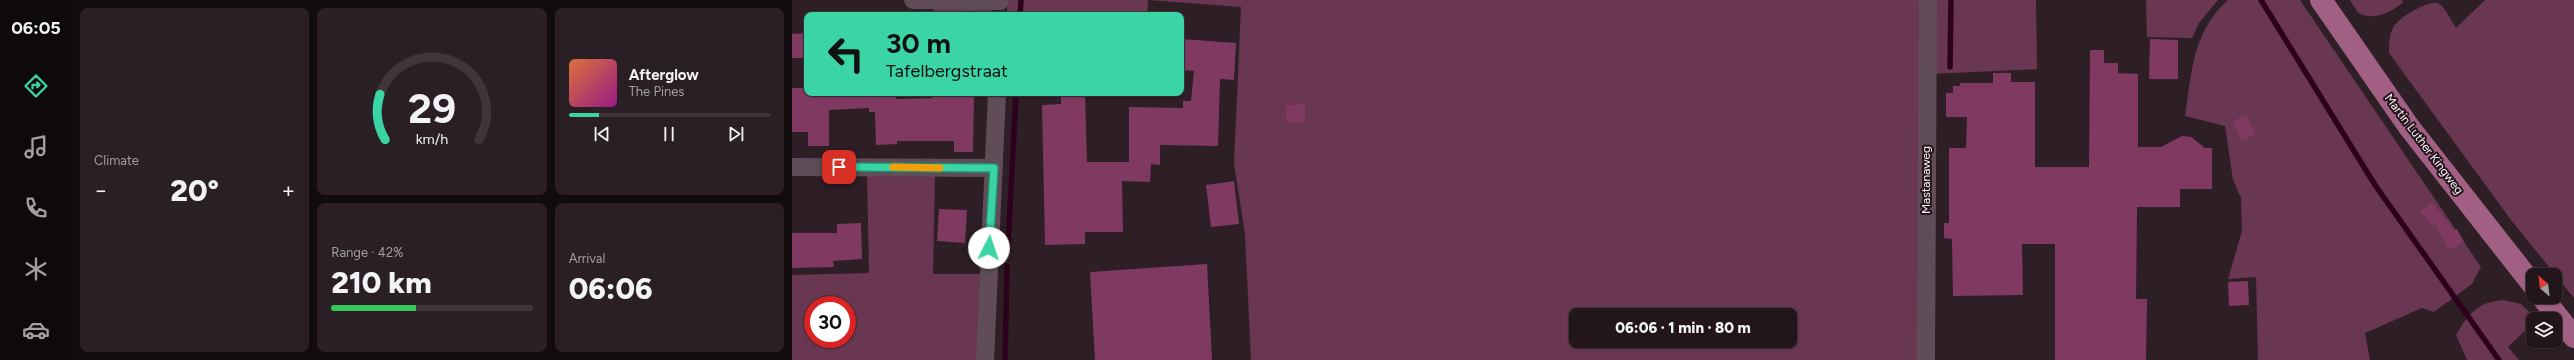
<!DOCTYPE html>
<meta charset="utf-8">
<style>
body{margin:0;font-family:Figtree,sans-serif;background:#2a1f25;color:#f1f3f6;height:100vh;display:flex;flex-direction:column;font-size:15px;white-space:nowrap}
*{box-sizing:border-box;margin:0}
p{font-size:13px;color:#a29fa3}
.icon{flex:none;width:22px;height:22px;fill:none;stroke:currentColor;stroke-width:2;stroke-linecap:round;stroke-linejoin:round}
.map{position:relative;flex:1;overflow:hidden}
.panel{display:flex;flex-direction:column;gap:8px;padding:8px;background:#130c0f;width:720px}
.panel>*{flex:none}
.hud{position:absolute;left:12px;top:12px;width:380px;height:84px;border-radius:8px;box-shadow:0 1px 3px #0004,0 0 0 1px #3f353b;background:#3ad4a5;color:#111;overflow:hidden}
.needle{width:26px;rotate:332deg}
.buttons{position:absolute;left:1734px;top:268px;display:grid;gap:8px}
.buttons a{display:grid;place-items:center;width:36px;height:36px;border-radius:8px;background:#22161c;box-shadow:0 1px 3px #0004,0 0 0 1px #3f353b;font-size:20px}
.speed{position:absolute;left:12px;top:296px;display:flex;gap:8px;font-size:20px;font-weight:700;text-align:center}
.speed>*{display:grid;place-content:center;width:52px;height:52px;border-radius:50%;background:#22161c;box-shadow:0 1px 3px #0004,0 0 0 1px #3f353b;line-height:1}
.speed .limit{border:6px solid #d22;background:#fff;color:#111}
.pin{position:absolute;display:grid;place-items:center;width:34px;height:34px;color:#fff;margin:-17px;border-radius:8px;box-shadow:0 2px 6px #0006}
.me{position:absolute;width:44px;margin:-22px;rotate:4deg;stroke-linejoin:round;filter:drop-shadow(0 0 3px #0008)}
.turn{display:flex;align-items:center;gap:14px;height:84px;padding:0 16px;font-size:18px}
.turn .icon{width:52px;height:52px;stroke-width:2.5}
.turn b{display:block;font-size:28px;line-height:34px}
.big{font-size:30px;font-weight:800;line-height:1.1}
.panel .card{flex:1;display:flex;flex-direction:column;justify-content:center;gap:6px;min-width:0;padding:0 14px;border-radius:8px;background:#2a1f25}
.panel .dial{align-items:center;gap:0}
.dial svg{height:104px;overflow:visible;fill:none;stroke:#3f353b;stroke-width:7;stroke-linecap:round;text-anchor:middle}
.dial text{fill:#f1f3f6;stroke:none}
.song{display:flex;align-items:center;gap:12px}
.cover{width:48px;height:48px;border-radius:6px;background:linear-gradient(135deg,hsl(20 70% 55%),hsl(310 70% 35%))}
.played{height:4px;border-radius:2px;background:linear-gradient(90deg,#3ad4a5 15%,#3f353b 15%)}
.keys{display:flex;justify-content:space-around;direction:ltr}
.heat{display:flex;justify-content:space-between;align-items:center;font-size:22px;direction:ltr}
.charge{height:6px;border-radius:3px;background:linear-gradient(90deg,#34c759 42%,#3f353b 0)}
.panel .tiles{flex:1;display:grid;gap:8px;grid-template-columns:repeat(3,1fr)}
.card:first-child{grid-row:span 2}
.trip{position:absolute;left:777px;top:308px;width:228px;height:40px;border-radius:8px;background:#22161c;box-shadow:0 1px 3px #0004,0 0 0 1px #3f353b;font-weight:800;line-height:40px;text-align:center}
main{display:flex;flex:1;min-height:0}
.menu{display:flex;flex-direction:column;width:72px;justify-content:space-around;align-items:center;background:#0e090b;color:#a29fa3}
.menu .icon{width:28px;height:28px}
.menu .current{color:#3ad4a5}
.menu b{font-size:18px;color:#f1f3f6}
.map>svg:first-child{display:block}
.green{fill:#693752;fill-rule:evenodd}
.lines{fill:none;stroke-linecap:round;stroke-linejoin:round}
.stream{stroke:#2d001c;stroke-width:5.5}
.building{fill:#803961}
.minor{stroke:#604d57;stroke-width:18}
.major{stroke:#a16083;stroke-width:22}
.route-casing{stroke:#268a6b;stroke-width:10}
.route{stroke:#3ad4a5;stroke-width:7}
.slow{stroke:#f59e0b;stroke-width:7}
.labels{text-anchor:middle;stroke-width:4;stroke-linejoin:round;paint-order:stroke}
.street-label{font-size:12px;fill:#fcf1f6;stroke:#24151d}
</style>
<main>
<nav class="menu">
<b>06:05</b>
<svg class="icon current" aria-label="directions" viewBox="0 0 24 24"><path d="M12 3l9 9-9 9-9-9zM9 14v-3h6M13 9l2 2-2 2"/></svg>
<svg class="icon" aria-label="music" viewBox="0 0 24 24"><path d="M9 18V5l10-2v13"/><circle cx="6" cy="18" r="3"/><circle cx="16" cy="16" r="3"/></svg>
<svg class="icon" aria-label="phone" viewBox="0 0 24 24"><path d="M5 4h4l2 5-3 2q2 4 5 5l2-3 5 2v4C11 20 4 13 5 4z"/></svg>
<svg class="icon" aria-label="climate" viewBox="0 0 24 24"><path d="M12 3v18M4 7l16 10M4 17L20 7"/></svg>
<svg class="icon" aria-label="car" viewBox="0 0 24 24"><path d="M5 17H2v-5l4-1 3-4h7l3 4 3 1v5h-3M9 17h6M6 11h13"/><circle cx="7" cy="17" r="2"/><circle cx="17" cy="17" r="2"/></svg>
</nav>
<section class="panel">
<div class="tiles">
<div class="card"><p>Climate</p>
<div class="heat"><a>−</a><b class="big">20°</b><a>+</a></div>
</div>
<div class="card dial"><svg viewBox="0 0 100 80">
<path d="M14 69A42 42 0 1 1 86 69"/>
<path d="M14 69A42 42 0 0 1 10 34" stroke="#3ad4a5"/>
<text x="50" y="56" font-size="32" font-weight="700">29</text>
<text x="50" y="72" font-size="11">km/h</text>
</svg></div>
<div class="card">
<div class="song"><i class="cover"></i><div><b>Afterglow</b><p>The Pines</p></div></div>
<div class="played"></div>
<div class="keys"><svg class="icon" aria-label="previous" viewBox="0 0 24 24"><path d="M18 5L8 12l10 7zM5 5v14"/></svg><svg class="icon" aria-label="pause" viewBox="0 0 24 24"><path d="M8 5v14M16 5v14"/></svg><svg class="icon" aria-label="next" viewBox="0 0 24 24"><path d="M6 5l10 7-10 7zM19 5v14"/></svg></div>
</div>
<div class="card"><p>Range · 42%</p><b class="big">210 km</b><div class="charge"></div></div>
<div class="card"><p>Arrival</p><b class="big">06:06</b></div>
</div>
</section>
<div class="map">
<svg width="1782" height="360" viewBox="0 0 1782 360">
<rect width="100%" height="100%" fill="#2e1e26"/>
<path class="green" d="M215,0H1128L1126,360H459L453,234L442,164L449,7L356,0L355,15H215ZM784,315H998V341H784Z
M1139,0H1244L1245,69L1139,74Z
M1354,0H1426L1407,23L1400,38L1355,37Z
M1436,0H1508L1689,267L1680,284L1642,312L1630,308L1573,333L1578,360H1466L1464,277L1436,279L1450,231L1449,198L1441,180L1433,126L1393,116C1400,71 1400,33 1436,0Z
M1558,0H1610L1611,2C1601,11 1582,22 1567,13C1564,11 1561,4 1558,0Z
M1693,0H1782V298L1719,220L1597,53C1597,43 1597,35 1602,26C1608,17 1636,0 1646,3C1653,6 1659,21 1664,28Z
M142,7L200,10L202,15H142Z
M75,174L143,175L141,274H188L185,360H0V275L77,273ZM21,305H55V339H21Z
M1711,300L1729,304L1744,319H1741V323L1716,347L1727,360H1675L1664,335C1676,314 1686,302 1711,300Z"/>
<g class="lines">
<path class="stream" d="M1469,0L1583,185L1707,360
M102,14L166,15
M228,15L229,0
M1158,67L1159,0
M216,247L224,93
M213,360L215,266"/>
</g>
<path class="building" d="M15,33V58H0V34Z
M389,39L444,43L442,80L428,79L426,146L368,145V165L359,164L358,182L330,181L331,232H293V244L253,245L250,105L269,104V93H293L295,162H337V107L391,108V101H399L402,71L389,70Z
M1358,39L1386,40V79H1357Z
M1298,50H1312V63H1326V73L1346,74V147H1369L1390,136L1399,137L1413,148H1420V189H1388V207H1345L1344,299H1355L1354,360H1263V244H1230L1231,295L1161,296L1160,239L1152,238V223H1157V148H1174L1175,117H1154V93H1161V86H1168V83H1201V73H1219V82H1243V167H1297Z
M0,88H15V93H104V99L141,98V93H182L181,152H162V141H105V144L84,145L83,112H77V108L37,110V146H16V132H0Z
M513,104V122L495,123L494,105Z
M1454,114L1464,134L1450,141L1440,122Z
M442,181L447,224L419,227L414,185Z
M1640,202L1662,230L1665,229L1672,242L1656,250L1643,224L1640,226L1628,212Z
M147,209L175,210L173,243L145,241Z
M69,223L70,259L41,261L42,267L0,268V233H45V224Z
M415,264L420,360H303L298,272Z
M1456,281L1457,305L1437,306L1436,282Z"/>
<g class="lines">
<path class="minor" d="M121,0L208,1
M0,167L202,168
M193,360L205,93
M1134,360L1136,0"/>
<path class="major" d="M1529,0L1617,127L1741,285
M1750,297L1782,337"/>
</g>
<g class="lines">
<g class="route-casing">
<path id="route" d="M47,167L202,168L197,248"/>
</g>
<use href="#route" class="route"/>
<path class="slow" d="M101,167L148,168"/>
</g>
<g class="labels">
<g class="street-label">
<text transform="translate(1632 144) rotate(53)" y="4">Martin Luther Kingweg</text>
<text transform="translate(1134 180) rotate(-90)" y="4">Mastanaweg</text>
</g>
</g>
</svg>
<div class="buttons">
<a><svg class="needle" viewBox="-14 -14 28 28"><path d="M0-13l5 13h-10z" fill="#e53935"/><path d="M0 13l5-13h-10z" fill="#a29fa3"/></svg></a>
<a><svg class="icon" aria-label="layers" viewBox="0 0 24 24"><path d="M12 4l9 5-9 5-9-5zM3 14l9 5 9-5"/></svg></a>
</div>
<div class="speed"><div class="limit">30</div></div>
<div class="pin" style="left:47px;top:167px;background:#d93025"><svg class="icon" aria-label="arrive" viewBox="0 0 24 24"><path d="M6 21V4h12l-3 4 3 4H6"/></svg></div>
<svg class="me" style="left:197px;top:248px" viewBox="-20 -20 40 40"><circle r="19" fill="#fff"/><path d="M0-13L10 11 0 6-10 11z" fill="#3ad4a5"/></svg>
<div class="trip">06:06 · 1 min · 80 m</div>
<div class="hud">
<div class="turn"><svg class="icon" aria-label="left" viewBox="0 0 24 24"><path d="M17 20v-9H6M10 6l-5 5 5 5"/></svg><div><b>30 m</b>Tafelbergstraat</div></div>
</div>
</div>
</main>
